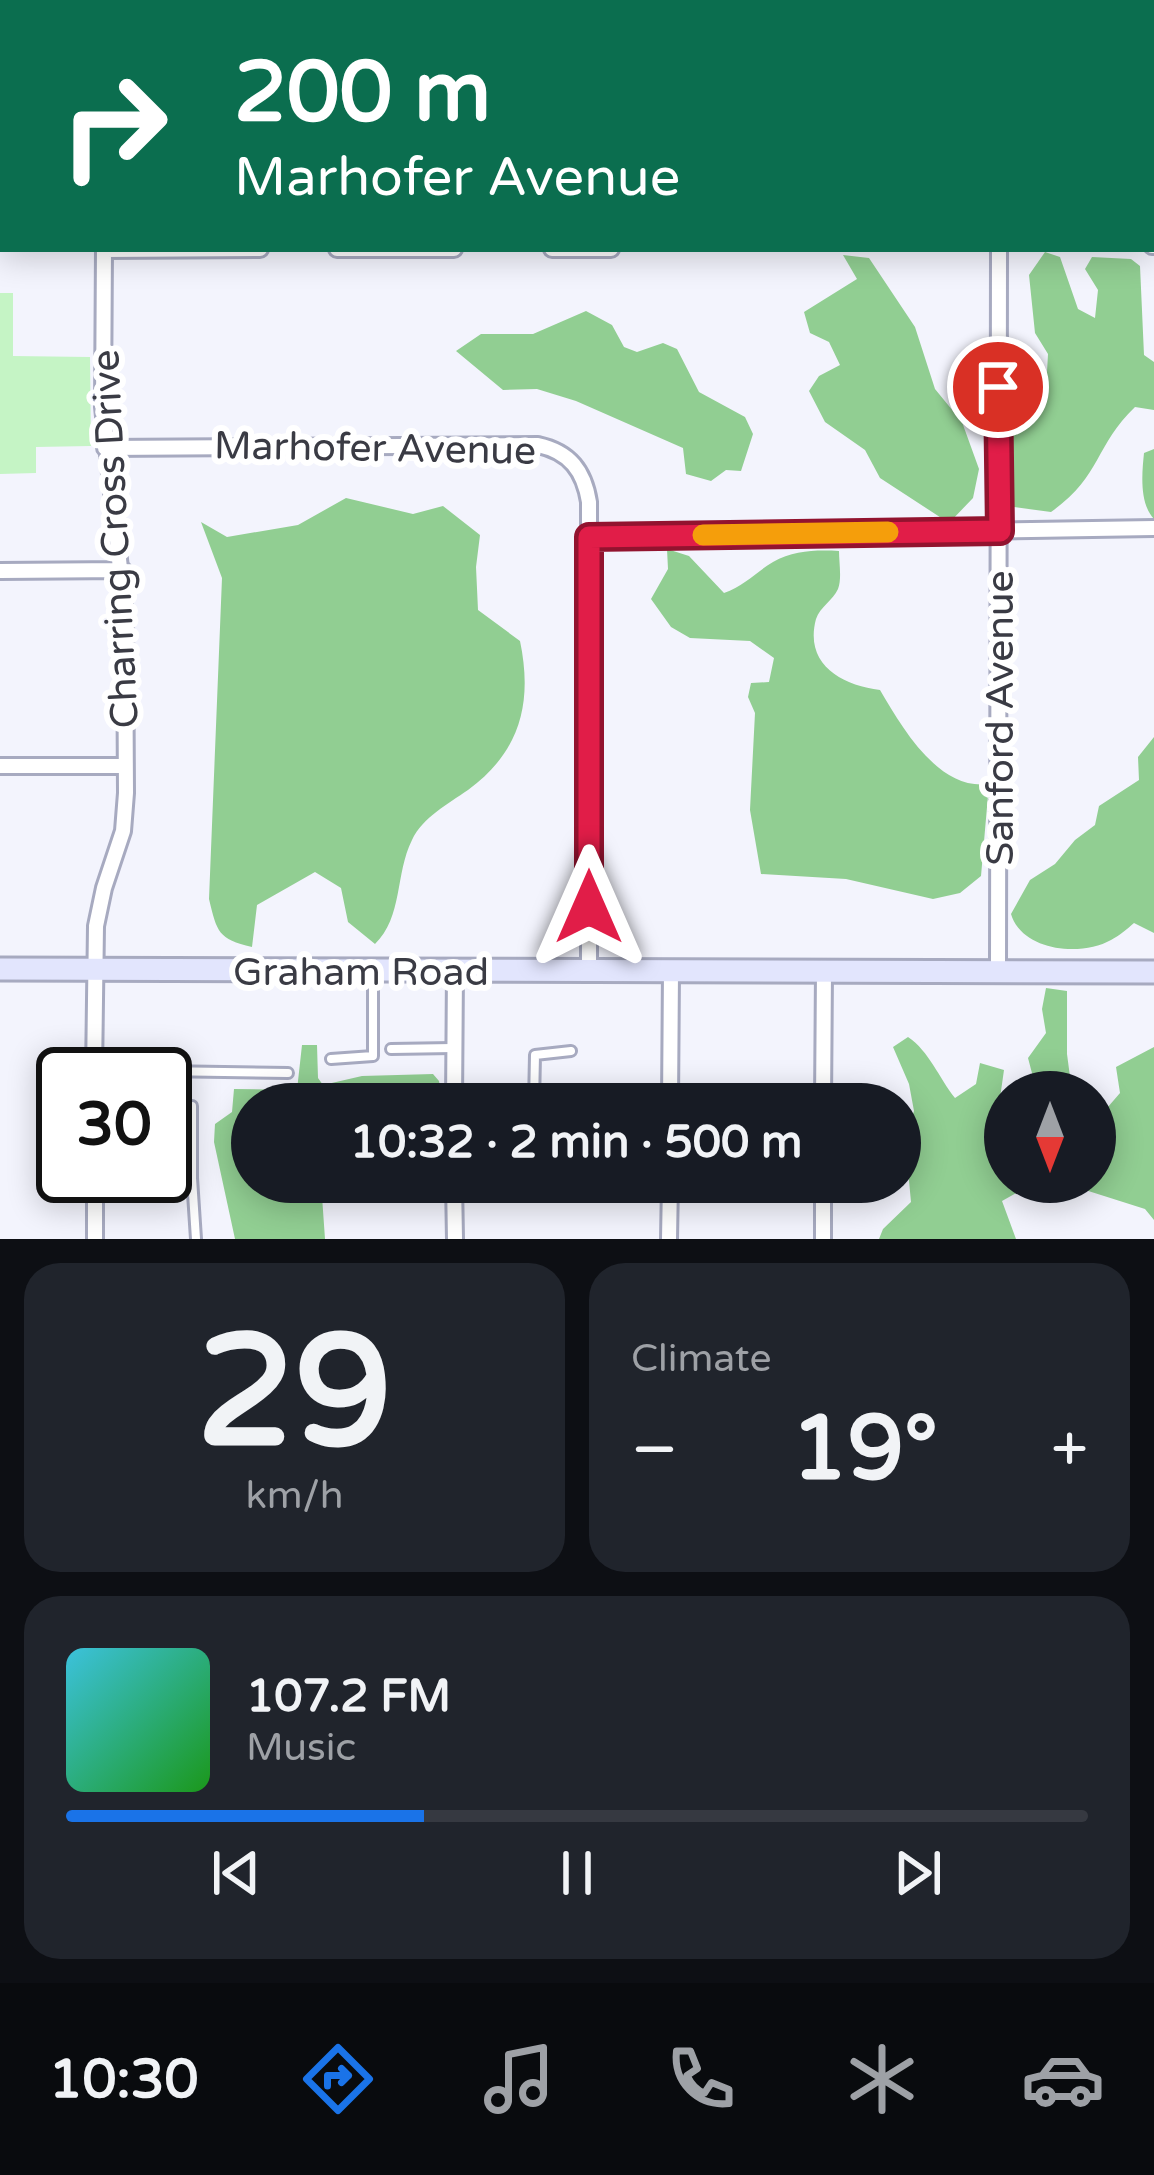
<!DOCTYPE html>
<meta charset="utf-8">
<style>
body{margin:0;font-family:"Varela Round",sans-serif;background:#20242c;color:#f1f3f6;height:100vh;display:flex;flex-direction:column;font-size:45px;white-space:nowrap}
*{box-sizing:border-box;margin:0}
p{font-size:39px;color:#9ea1a6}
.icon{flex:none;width:66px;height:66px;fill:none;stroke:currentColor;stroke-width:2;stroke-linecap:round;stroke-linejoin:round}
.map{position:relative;height:1239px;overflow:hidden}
.panel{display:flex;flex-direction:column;gap:24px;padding:24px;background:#0d0f14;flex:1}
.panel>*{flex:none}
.top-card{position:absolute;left:0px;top:0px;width:1155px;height:252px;box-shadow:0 6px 30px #0003;background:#0b6e4f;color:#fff;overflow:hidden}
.needle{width:78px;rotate:180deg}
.controls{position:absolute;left:984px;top:1071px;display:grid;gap:24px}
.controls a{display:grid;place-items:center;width:132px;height:132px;border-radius:50%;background:#171b24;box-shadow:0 6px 30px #0003;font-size:60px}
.speed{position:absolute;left:36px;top:1047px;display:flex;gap:24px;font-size:60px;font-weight:700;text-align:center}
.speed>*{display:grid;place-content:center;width:156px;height:156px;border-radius:50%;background:#171b24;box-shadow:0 6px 30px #0003;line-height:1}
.speed .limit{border:6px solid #111;border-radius:18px;background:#fff;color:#111}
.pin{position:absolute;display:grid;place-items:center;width:102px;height:102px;color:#fff;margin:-51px;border:6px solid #fff;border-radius:50%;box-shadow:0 3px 12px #0007}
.me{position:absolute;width:132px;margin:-66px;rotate:0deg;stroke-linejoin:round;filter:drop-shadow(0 0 9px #0008)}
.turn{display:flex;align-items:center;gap:42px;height:252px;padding:0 36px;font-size:54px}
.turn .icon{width:156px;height:156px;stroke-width:2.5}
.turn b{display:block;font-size:84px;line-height:102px}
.big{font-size:90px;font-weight:700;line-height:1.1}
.panel .card{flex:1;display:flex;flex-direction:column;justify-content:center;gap:18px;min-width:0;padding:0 42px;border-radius:36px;background:#20242c}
.panel .dial{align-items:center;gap:0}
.dial b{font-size:156px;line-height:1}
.song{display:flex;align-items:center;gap:36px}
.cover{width:144px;height:144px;border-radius:18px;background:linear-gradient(135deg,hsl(190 70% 55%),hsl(120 70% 35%))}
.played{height:12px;border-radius:6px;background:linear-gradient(90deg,#1a73e8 35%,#363941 35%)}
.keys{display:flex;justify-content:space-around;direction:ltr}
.heat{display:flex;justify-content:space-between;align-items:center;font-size:66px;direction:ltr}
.panel .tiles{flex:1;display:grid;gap:24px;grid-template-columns:1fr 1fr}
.card:last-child{grid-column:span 2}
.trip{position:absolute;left:231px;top:1083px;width:690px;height:120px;border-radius:60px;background:#171b24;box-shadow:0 6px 30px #0003;font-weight:700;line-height:120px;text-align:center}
.tabs{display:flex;height:192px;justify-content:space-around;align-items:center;background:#090b0e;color:#9ea1a6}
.tabs .icon{width:84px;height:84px}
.tabs .on{color:#1a73e8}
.tabs b{font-size:54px;color:#f1f3f6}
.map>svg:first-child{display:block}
.green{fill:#c5f4c5}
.forest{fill:#91ce92}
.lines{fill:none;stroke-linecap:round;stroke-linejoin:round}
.lane-casing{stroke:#a7aac0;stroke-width:14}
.street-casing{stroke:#a7aac0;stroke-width:20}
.secondary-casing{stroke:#a7aac0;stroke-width:27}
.lane{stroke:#fff;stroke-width:8}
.street{stroke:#fff;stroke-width:14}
.secondary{stroke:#e2e5fd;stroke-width:21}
.route-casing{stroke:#92132f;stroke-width:30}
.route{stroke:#e11d48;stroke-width:21}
.slow{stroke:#f59e0b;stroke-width:21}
.labels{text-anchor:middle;stroke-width:12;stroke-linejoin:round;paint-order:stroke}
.street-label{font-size:39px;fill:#3a3b44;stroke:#fff}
</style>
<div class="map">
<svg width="1154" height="1239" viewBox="0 0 1154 1239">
<rect width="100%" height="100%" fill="#f3f4fd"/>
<path class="green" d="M0,293H13V356L90,357L91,446L36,447V473L0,474Z"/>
<path class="forest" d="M0,0H28L3,3L0,164Z
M1045,252L1060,257L1078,309L1095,318L1098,290L1085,269L1092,257L1131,259L1140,266L1144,355L1154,362V410L1135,407C1095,445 1101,477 1051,512L1006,506L1011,388L1047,372L1048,354L1035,333L1029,275Z
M843,255L869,258L915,327L935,389L962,422L979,469L973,498L949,523L880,478L865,450L825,422L809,391L819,376L840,365L829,342L810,333L804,312L857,279Z
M586,311L612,325L624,347L637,352L663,343L677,349L699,392L745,417L753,434L741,471L726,470L711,481L686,474L683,448L576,401L537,389L503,390L456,351L481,334H533Z
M1154,449V519C1139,503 1142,473 1144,453Z
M346,498L413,514L443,506L480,535L476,567L478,610L520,641C533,703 520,752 468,790C448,804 423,817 412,840C395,874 403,917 375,944L348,922L341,888L315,872L257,905L252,947C218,939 217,932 209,899L222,578L201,522L227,537L298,525Z
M667,549L689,556L724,593C744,586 756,572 773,562C794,550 817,550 839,551C839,562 842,579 838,589C833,600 820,607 816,619C804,664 841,685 880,690C902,727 938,791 989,784L981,876L960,893L933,899L846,879L761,874L750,810L755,713L748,697L751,683L769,682L774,658L750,641L690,638L671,627L651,599L668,569Z
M1154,737V933L1134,923C1127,929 1119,936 1111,940C1081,957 1022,951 1011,914L1030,880L1055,864L1075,840L1095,825L1099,806L1139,780L1138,757Z
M1046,988L1067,991V1054L1072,1092H1037L1028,1058L1046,1033L1042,1009Z
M908,1037C929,1051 939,1078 955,1098L976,1084L980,1063L1004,1070L998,1112L1005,1122V1182H1036L1002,1201L1016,1239H879L883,1229L911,1202L905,1138L914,1111L909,1084L893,1047Z
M302,1045H317L318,1078L323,1085L362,1076L433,1074L439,1081L443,1104H252V1182H321L325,1239H235L214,1142L215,1124L232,1112L234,1089L297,1090Z
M1154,1047V1220L1145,1209L1060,1182H1095V1111L1101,1115L1120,1093L1116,1067Z"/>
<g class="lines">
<g class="lane-casing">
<path id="lane" d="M1137,0V3
M1152,92H1154
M391,1049L453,1048
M331,1059L373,1056V973
M96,1070L288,1073
M534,1104L535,1055L571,1051
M96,1178H192L196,1239
M192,1178V1106"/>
</g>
<g class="street-casing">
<path id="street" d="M299,0V3
M721,0V3
M998,0V3
M103,3V0
M494,3V0
M1152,246H1154
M337,249H454
M552,249H611
M104,250L260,249
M105,448L538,445C570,452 584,471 589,502V971
M589,537L1154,528
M0,571L123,570
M0,766H125
M998,972L999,249
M94,1074L96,926L104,888L123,831L126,793L125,616L103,407L104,249
M454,1104L455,971
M670,1104L671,972
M823,1104L824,972
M95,1176V1239
M454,1182L455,1239
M669,1239L670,1182
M823,1239V1182"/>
</g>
<g class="secondary-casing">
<path id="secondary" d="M0,969L1154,972"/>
</g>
<use href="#lane" class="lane"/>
<use href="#street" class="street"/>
<use href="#secondary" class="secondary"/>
</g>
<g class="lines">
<g class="route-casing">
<path id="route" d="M589,907V537L1000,531L998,387"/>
</g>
<use href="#route" class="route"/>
<path class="slow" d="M703,535L888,532"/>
</g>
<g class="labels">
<g class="street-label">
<text transform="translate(375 447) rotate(1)" y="14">Marhofer Avenue</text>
<text transform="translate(114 539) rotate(-93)" y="14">Charring Cross Drive</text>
<text transform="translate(999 718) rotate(-90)" y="14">Sanford Avenue</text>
<text x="361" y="985">Graham Road</text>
</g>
</g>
</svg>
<div class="controls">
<a><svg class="needle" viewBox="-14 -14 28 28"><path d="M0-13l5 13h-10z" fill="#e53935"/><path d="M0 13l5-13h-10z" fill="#9ea1a6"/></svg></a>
</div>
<div class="speed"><div class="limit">30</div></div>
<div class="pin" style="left:998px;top:387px;background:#d93025"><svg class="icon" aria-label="arrive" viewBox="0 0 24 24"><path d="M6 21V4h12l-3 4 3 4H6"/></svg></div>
<svg class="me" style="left:589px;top:907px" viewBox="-20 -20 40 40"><path d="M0-17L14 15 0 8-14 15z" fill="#e11d48" stroke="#fff" stroke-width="4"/></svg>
<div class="trip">10:32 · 2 min · 500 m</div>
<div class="top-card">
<div class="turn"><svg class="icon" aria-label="right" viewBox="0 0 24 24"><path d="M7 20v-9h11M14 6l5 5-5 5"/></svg><div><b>200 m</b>Marhofer Avenue</div></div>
</div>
</div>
<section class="panel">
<div class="tiles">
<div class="card dial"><b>29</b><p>km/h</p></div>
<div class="card"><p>Climate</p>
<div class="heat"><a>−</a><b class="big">19°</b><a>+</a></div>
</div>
<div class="card">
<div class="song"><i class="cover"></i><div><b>107.2 FM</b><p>Music</p></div></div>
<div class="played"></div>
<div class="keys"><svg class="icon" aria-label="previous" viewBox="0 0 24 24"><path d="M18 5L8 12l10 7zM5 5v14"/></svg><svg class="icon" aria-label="pause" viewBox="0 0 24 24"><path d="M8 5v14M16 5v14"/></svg><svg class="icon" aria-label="next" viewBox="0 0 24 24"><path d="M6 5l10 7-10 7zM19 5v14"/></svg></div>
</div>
</div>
</section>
<nav class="tabs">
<b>10:30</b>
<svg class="icon on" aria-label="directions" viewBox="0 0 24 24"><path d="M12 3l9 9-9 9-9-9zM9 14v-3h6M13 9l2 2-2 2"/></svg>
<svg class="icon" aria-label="music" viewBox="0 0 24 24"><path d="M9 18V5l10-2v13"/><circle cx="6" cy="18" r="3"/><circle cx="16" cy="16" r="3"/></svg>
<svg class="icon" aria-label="phone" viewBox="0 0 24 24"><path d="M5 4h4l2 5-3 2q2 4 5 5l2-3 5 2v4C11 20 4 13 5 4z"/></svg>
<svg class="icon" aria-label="climate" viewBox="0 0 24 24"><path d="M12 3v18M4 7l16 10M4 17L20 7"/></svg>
<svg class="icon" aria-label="car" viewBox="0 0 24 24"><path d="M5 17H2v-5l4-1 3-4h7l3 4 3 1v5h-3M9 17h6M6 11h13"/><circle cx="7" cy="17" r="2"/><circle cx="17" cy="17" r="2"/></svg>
</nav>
